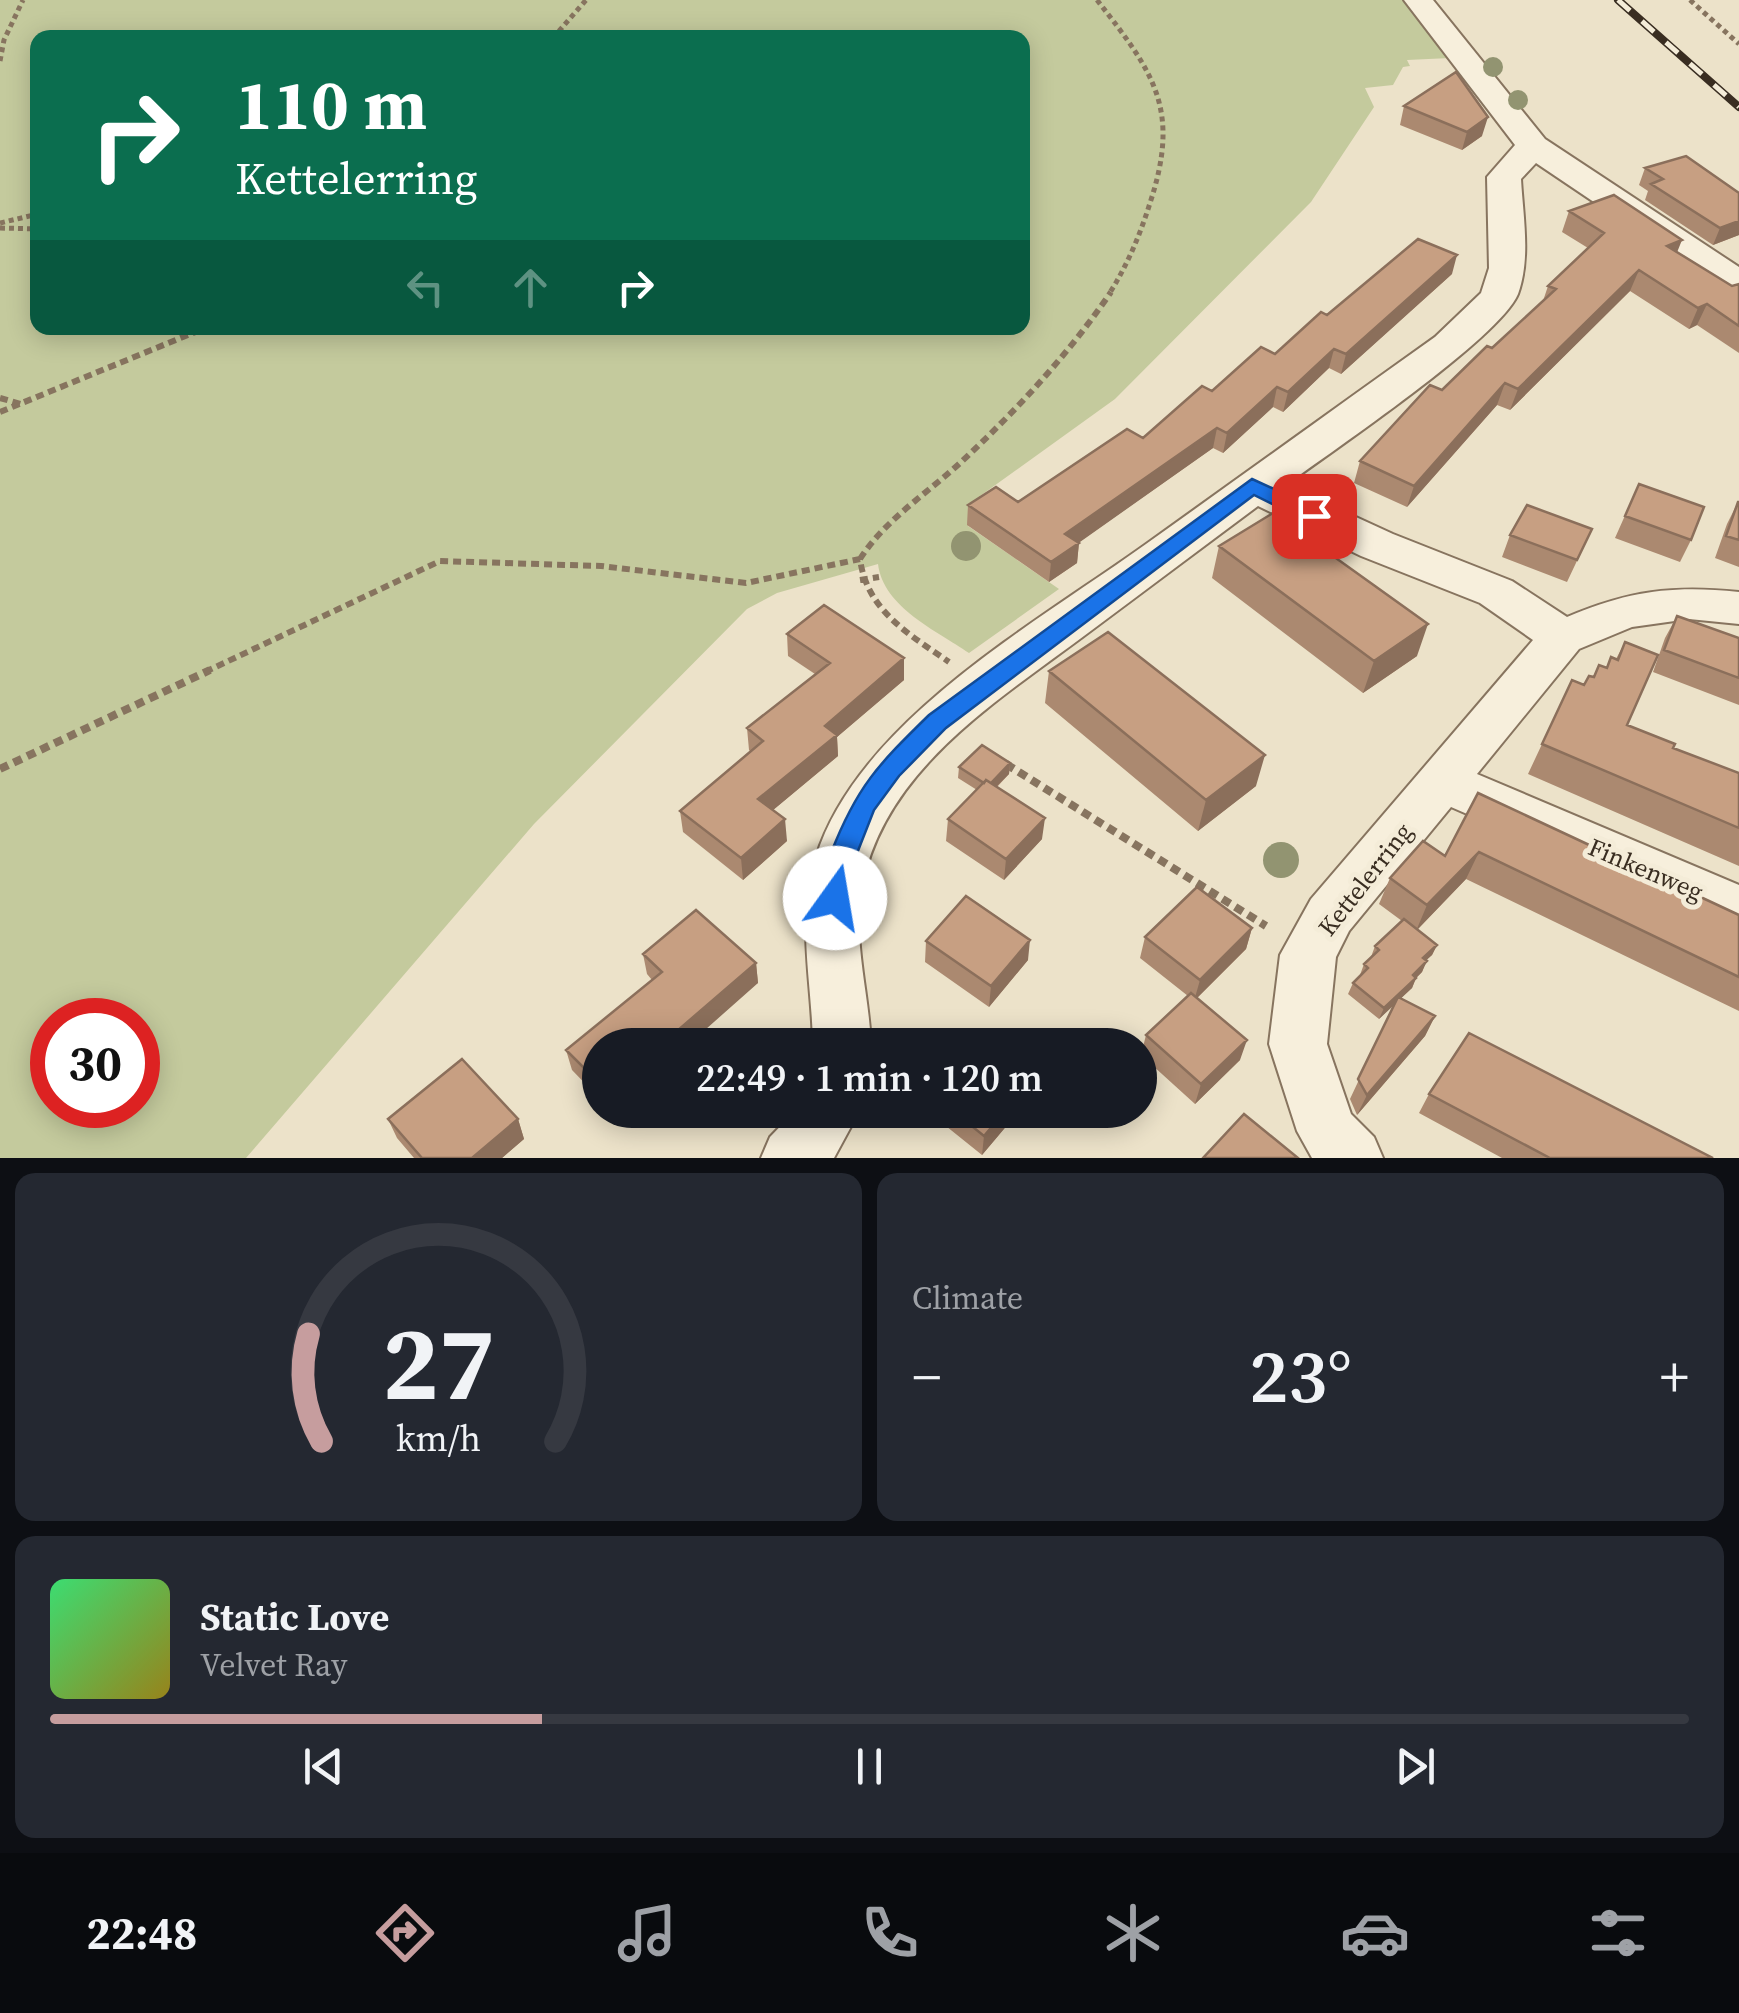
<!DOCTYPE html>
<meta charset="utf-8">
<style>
body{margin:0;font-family:"Source Serif 4",serif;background:#242831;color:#f1f3f6;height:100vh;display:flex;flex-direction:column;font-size:38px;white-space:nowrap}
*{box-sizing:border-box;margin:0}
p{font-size:32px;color:#9ea1a6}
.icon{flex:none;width:55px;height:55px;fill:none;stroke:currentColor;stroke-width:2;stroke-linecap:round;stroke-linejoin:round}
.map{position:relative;height:1158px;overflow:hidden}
.panel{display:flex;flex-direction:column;gap:15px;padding:15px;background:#0d0f14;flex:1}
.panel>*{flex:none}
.banner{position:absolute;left:30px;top:30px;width:1000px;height:305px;border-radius:20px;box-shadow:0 5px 25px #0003;background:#0b6e4f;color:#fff;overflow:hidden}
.speed{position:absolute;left:30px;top:998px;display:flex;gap:20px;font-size:50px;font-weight:700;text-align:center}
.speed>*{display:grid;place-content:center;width:130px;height:130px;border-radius:50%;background:#171b24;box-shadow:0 5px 25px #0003;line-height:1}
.speed .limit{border:15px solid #d22;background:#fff;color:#111}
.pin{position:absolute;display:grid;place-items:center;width:85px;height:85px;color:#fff;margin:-42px;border-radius:20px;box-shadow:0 5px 15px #0006}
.me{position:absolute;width:110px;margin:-55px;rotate:13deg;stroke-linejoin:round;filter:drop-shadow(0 0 8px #0008)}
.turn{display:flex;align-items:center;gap:35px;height:210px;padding:0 40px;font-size:45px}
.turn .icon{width:130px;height:130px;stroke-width:2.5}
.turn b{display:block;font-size:70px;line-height:85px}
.lanes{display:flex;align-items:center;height:95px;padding:0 40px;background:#0003;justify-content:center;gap:50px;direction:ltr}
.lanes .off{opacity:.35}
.big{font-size:75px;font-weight:600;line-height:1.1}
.panel .card{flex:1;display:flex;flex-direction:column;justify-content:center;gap:15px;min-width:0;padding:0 35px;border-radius:20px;background:#242831}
.panel .dial{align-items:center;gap:0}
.dial svg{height:260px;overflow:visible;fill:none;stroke:#363941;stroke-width:7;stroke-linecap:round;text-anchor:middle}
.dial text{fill:#f1f3f6;stroke:none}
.song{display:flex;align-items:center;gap:30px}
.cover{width:120px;height:120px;border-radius:15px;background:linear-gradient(135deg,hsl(140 70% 55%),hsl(50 70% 35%))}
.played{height:10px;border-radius:5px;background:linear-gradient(90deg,#c69d9e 30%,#363941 30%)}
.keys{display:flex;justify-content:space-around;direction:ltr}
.heat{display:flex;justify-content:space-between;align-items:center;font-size:55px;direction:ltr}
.panel .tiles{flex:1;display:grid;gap:15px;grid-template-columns:1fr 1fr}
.card:last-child{grid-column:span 2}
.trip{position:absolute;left:582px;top:1028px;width:575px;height:100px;border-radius:50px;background:#171b24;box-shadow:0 5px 25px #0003;font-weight:600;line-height:100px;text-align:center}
.dock{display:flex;height:160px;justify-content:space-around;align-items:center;background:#090b0e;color:#9ea1a6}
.dock .icon{width:70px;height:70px}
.dock .active{color:#c69d9e}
.dock b{font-size:45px;color:#f1f3f6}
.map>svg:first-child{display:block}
.green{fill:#c4ca9d;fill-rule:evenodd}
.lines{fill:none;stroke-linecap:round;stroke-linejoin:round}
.minor-casing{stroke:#87745f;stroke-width:4}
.path-far2{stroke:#87745f;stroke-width:5;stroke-dasharray:5 4;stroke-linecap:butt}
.path-far1{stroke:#87745f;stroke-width:6;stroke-dasharray:8 5;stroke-linecap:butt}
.path{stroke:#87745f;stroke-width:8;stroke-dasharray:9 6;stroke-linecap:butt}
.minor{fill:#f7efdc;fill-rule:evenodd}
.rail-casing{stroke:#392d21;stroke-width:8}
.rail{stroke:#f4ecd8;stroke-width:5;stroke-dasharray:16;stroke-linecap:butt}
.tree{fill:#929471}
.wall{fill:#ab8970}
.shaded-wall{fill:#8b6f5b}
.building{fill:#c79f82;stroke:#8b6f5b;stroke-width:2.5}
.route{fill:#1a73e8;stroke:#114b97;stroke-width:2.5}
.labels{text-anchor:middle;stroke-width:10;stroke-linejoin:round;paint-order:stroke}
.street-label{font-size:25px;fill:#392d21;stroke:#f4ecd8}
</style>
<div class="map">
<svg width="1739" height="1158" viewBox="0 0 1739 1158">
<rect width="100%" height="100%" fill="#ece2c9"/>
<path class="green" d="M0,0H1405L1450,58L1407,60L1410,66L1403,67L1393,85L1365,88L1374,107L1311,202L1115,399L980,496L995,507L968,526L1059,589L969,653C937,631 883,607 878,564L777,593L747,609L534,824L246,1158H0ZM38,38H1022V328H38ZM52,1020H138V1105H52Z"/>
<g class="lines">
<g class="minor-casing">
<path id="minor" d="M1404,0H1433L1545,139L1739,267V294L1726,291L1536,163L1521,179C1523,216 1531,258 1518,294C1500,338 1332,451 1286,485L1393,534L1512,581L1567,617C1628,591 1673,585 1739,592V624L1689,619L1632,627L1579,649L1477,774L1739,885V932L1451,807L1349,931L1336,957L1327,1044L1351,1114L1374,1137L1383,1158H1312L1297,1131L1269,1044L1280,955L1311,899L1533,640L1480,603L1361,556L1258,506C1201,548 1145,591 1088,633C999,700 884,769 862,887C852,940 869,992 871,1045H813C812,980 796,921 816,857C858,722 1036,623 1146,544C1243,475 1338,406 1435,337L1481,293L1489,268L1487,177L1515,145Z
M796,1110H860L834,1158H761L770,1137Z"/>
</g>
<path class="path-far2" d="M1097,0C1154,73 1181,109 1150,203C1140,235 1127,266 1109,294
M1690,0L1739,44
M553,38L586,0
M0,61L4,40L23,0
M0,223L38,214
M0,228L38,229"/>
<path class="path-far1" d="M0,398L24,405
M0,412L205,328
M860,559C884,521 926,494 959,464C1016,411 1067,356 1111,292
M860,580L879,577
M205,672L440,561L601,566L746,583L860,559C867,611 909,634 949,662"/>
<path class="path" d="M1006,764L1266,926
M0,769L210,670"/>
<use href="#minor" class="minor"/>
<g class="rail-casing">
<path id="rail" d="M1618,0L1739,107"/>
</g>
<use href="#rail" class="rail"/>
</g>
<g class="tree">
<circle cx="1493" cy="67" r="10"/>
<circle cx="1518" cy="100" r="10"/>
<circle cx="966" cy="546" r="15"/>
<circle cx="1281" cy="860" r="18"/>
</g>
<path class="wall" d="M1404,106L1482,136L1462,150L1400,125Z
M1645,168L1739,193V235L1713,245L1645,200L1648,191L1639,185Z
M1569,211L1677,252L1732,286L1739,284V353L1697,325L1689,329L1630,291L1510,410L1497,405L1407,507L1354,483L1360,461L1492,348L1543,301L1548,286L1588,248L1562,232Z
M1452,274L1341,374L1329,368L1283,412L1273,407L1223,453L1213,448L1079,542L1077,563L1049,582L967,525L968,505L1018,502L1143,438L1212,391L1275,354L1327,315Z
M1639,484L1691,540L1680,562L1615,538Z
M1738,502H1739V567L1715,558L1727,524Z
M1592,529L1567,582L1502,557L1510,535Z
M1219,546L1417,656L1363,693L1212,578Z
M1677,616L1739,638V705L1653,672L1665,638Z
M787,634L904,680L837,737L838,756L773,810L787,841L743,880L683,832L680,811L750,751L749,750L747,728L815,674L788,656Z
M1625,642L1627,725L1673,748L1739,773V866L1528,774L1572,680L1584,685L1606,668L1611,657L1616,659Z
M1049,671L1256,786L1198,831L1045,703Z
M1010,763L1009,774L997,787L1042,839L1004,880L946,841L948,819L977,790L958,778L959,767Z
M1478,793L1739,915V1011L1466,879L1417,930L1437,945L1432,955L1426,960L1422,972L1416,978L1412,988L1401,998L1435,1016L1425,1036L1357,1115L1350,1099L1394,1005L1379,1019L1348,994L1353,983L1360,975L1364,964L1371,957L1375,946L1402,921L1379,904L1390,878L1445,856Z
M1252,928L1246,949L1197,998L1240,1060L1195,1104L1141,1055L1146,1035L1188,996L1140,958L1145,937Z
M926,941L1028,960L989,1007L925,962Z
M643,954L756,963L758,983L600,1045V1099L572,1070L566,1050L652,980L647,974Z
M1429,1094L1713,1158H1502L1419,1113Z
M610,1110H639L623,1123Z
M926,1110H1020L982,1155Z
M388,1119H518L524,1139L502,1158H414L397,1138Z"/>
<path class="shaded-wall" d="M1488,117L1482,136L1462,150L1467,132Z
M1739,221V235L1713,245L1720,228Z
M1682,240L1674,260L1667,246Z
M1457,255L1452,274L1341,374L1346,354Z
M1639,270L1630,291L1510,410L1518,389Z
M1707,304L1697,325L1689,329L1698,308Z
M1334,349L1329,368L1283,412L1288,392Z
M1505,383L1497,405L1407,507L1414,486Z
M1277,387L1273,407L1223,453L1227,433Z
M1217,428L1213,448L1063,554L1065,534Z
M1079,543L1077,563L1049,582L1051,562Z
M1428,624L1417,656L1363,693L1374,661Z
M904,658V680L837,737L838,756L760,821L758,799L825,726Z
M1265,755L1256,786L1198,831L1206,800Z
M1010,763L1009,774L987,796L988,785Z
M1045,818L1042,839L1004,880L1006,859Z
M785,819L787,841L743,880L741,858Z
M1479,852L1466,879L1416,931L1427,905Z
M1252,928L1246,949L1194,1001L1200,980Z
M1030,940L1028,960L989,1007L991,986Z
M1437,945L1432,955L1418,968L1423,958Z
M1427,961L1422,972L1408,986L1413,975Z
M756,963L758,983L688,1045H664L663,1043Z
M1416,978L1412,988L1379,1019L1384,1008Z
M1435,1016L1425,1036L1357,1115L1367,1095Z
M1247,1040L1240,1060L1195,1104L1201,1084Z
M620,1110H639L623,1123Z
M1006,1110H1020L982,1155L984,1136Z
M518,1119L524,1139L502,1158H472Z"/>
<path class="building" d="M1456,72L1488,117L1467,132L1404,106Z
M1686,156L1739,193V221L1720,228L1651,184L1663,179L1645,168Z
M1614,195L1682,240L1667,246L1732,286L1739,284V326L1707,304L1698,308L1639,270L1518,389L1505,383L1414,486L1360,461L1430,385L1442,390L1487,346L1492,348L1556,289L1548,286L1604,233L1569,211Z
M1418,239L1457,255L1346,354L1334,349L1288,392L1277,387L1227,433L1217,428L1065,534L1079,543L1051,562L968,505L996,487L1018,502L1127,429L1143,438L1202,386L1212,391L1261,347L1275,354L1321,312L1327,315Z
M1639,484L1704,507L1691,540L1625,516Z
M1738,502H1739V540L1726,536Z
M1527,505L1592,529L1577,560L1510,535Z
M1273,513L1428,624L1374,661L1219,546Z
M824,605L904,658L825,726L837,735L758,799L785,819L741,858L680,811L763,741L747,728L830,663L787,634Z
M1677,616L1739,638V678L1664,650Z
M1108,632L1265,755L1206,800L1049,671Z
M1625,642L1658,655L1627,725L1675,744L1673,748L1739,773V828L1542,744L1572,680L1584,685L1589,676L1594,677L1599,665L1607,668L1611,657L1618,660Z
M982,745L1010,763L991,783L986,780L984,783L959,767Z
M986,780L1045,818L1006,859L948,819Z
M1478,793L1739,915V977L1479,852L1427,905L1390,878L1423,841L1445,856Z
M1197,887L1252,928L1200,980L1145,937Z
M966,896L1030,940L991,986L926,941Z
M696,910L756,963L663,1043L665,1045H600V1084L566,1050L662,972L643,954Z
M1404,919L1437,945L1423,958L1427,961L1413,975L1416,978L1384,1008L1353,983L1368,968L1364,964L1379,950L1375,946Z
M1191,993L1247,1040L1201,1084L1146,1035Z
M1398,997L1435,1016L1367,1095L1358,1079Z
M959,1033L975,1045H948Z
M1469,1033L1713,1158H1550L1429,1094Z
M462,1059L518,1119L472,1158H422L388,1119Z
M952,1110H1006L984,1136Z
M1244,1114L1298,1158H1203Z"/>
<path class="route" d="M1252,479L1322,511L1325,516L1314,523L1307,521L1254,495L946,728L899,776L874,810L852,866L844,906L835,909L825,906C818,890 825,869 831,853C857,786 878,765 929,715Z"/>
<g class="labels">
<g class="street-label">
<text transform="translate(1646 869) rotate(23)" y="9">Finkenweg</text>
<text transform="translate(1365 879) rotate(-52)" y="9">Kettelerring</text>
</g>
</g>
</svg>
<div class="speed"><div class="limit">30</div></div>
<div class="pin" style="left:1314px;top:516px;background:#d93025"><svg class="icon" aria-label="arrive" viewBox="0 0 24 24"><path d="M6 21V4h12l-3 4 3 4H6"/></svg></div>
<svg class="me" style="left:835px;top:898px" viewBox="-20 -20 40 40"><circle r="19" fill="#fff"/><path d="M0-13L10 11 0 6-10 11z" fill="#1a73e8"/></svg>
<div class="trip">22:49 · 1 min · 120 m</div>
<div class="banner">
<div class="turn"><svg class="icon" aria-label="right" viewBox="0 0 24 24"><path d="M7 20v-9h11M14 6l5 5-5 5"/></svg><div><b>110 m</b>Kettelerring</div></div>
<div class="lanes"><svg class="icon off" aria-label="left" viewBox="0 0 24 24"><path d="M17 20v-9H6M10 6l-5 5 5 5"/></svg><svg class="icon off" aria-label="ahead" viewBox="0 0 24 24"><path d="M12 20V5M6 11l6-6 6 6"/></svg><svg class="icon" aria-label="right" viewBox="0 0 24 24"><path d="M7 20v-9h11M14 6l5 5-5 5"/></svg></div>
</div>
</div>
<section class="panel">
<div class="tiles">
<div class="card dial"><svg viewBox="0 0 100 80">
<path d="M14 69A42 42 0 1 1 86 69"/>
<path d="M14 69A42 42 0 0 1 10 36" stroke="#c69d9e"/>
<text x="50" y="56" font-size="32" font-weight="700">27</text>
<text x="50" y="72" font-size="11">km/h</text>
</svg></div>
<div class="card"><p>Climate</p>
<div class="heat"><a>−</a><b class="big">23°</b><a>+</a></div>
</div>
<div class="card">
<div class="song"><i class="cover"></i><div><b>Static Love</b><p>Velvet Ray</p></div></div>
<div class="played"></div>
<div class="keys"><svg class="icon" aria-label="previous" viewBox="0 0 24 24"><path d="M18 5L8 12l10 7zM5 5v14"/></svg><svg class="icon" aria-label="pause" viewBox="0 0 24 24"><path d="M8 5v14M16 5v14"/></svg><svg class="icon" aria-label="next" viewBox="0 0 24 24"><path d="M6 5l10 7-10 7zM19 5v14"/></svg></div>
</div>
</div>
</section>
<nav class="dock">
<b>22:48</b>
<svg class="icon active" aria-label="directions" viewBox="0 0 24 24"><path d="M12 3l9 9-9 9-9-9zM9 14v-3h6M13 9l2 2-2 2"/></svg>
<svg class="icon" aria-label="music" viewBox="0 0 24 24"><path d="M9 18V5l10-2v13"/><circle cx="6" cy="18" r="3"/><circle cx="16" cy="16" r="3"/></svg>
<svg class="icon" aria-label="phone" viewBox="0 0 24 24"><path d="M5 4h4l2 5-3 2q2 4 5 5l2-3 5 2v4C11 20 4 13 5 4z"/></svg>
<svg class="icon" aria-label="climate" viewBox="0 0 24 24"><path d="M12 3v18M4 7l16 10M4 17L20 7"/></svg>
<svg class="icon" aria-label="car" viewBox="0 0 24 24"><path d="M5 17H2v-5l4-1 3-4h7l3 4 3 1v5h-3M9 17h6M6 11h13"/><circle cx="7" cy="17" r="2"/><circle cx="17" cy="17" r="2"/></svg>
<svg class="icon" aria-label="filters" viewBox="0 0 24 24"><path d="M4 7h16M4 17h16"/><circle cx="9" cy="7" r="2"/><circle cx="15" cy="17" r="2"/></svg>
</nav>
